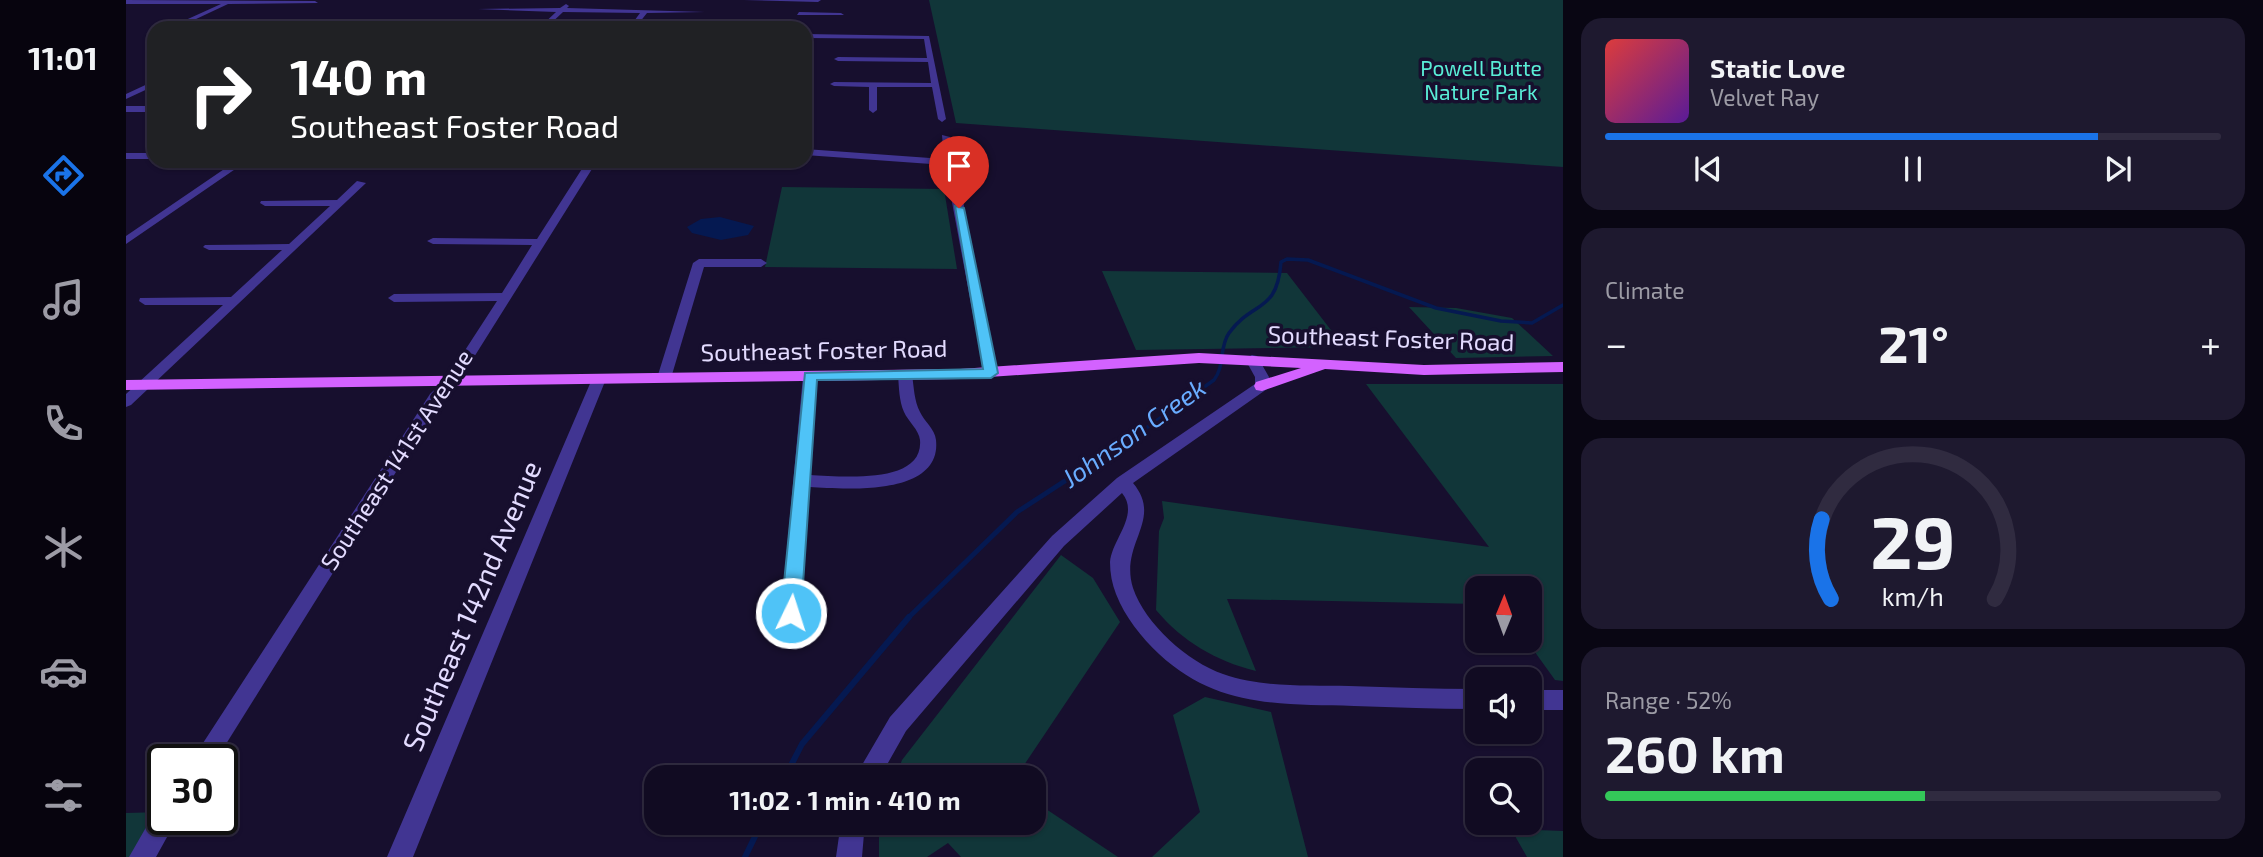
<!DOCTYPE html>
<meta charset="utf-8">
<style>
body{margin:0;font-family:"Exo 2",sans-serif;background:#1e192f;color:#f1f3f6;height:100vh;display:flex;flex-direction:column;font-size:26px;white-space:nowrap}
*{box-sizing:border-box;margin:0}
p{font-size:23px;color:#9c9ba5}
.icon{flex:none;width:38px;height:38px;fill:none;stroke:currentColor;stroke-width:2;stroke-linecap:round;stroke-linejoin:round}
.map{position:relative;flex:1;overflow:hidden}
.side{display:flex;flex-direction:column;gap:18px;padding:18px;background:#090613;width:700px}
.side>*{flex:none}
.banner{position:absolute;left:21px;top:21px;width:665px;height:147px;border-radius:21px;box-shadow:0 2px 5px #0004,0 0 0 2px #302b40;background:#202124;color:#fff;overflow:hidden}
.needle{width:46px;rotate:1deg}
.fabs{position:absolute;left:1339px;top:576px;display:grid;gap:14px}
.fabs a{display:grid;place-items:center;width:77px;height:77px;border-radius:14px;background:#110b22;box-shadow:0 2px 5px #0004,0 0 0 2px #302b40;font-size:35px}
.speed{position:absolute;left:21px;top:744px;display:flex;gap:14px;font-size:35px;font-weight:700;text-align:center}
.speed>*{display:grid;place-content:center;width:91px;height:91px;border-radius:50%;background:#110b22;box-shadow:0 2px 5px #0004,0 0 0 2px #302b40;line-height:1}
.speed .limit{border:4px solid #111;border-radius:10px;background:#fff;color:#111}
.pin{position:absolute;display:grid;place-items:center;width:60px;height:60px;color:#fff;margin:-72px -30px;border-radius:50% 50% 50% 0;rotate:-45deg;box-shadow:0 0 7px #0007}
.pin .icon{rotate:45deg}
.me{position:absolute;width:77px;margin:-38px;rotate:4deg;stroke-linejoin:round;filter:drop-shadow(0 0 5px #0008)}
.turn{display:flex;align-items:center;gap:24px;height:147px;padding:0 28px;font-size:32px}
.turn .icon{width:91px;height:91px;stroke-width:2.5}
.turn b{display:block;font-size:49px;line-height:60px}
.big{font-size:52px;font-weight:700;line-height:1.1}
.side .tile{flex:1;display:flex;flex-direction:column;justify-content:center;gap:10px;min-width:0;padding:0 24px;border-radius:21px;background:#1e192f}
.side .dial{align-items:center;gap:0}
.dial svg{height:182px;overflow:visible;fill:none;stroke:#302b40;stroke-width:7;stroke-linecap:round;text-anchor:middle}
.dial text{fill:#f1f3f6;stroke:none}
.song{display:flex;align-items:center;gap:21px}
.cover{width:84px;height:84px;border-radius:10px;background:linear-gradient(135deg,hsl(0 70% 55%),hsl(270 70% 35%))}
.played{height:7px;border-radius:4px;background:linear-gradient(90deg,#1a73e8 80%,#302b40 80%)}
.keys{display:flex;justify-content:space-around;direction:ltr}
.heat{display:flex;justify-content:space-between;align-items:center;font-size:38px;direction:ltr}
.charge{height:10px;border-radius:5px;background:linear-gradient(90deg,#34c759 52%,#302b40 0)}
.trip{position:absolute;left:518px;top:765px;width:402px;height:70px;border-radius:21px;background:#110b22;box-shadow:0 2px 5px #0004,0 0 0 2px #302b40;font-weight:700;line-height:70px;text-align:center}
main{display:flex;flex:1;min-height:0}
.dock{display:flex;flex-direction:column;width:126px;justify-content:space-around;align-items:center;background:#07040e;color:#9c9ba5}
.dock .icon{width:49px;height:49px}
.dock .selected{color:#1a73e8}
.dock b{font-size:32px;color:#f1f3f6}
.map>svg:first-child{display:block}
.green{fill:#113639}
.water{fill:#051951}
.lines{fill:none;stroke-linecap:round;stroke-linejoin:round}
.stream-far2{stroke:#051951;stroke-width:3.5}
.stream-far1{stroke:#051951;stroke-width:5}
.stream{stroke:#051951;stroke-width:6}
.minor{fill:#413592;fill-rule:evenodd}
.major{fill:#d362ff;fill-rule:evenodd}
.route{fill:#4fc3f7;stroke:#337fa1;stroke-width:2}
.labels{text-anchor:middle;stroke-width:7;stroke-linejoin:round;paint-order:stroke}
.far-park-label{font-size:21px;fill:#59edd6;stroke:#170f2e}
.street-label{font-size:24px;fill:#e3dbff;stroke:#170f2e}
.water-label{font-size:26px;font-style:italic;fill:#69acff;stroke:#170f2e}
.near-street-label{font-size:28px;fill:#e3dbff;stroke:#170f2e}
</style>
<main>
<nav class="dock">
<b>11:01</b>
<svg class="icon selected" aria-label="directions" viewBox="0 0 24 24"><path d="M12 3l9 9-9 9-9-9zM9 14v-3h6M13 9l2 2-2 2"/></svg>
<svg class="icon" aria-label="music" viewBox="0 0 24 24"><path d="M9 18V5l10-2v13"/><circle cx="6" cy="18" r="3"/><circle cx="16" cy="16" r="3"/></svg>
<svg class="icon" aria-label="phone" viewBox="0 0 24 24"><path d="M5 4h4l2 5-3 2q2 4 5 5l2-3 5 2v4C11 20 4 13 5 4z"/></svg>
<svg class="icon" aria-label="climate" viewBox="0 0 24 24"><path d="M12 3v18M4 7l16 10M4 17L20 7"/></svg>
<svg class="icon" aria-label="car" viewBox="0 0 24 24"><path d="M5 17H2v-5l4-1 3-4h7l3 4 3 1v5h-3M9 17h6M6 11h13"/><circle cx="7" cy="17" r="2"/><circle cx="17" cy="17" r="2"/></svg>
<svg class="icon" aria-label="filters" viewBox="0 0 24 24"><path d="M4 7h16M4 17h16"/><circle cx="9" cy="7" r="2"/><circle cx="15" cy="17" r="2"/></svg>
</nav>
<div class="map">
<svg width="1437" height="857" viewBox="0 0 1437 857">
<rect width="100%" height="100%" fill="#170f2e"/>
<path class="green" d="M803,0H1437V167L830,123Z
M656,187L818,189L831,269L639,267Z
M976,271L1161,273L1218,347L1010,350Z
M1283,307L1330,308L1386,318L1427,356L1330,358Z
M1240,384H1437V681L1429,680L1401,641L1404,640V588H1351V604L1101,599L1130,671C1090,661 1057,642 1030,610L1033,531L1038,518L1036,501L1363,547Z
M935,555L967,578L994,622L890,777H770L776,760Z
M1079,697L1145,712L1182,857H1026L1074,812L1047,715Z
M908,801L992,857H835L822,843L801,857H753V823L908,822Z
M37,812L18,857H0V813Z
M1385,829L1437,831V857H1401Z"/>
<path class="water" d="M594,217L628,226L622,235L595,240L566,233L561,227L575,219Z"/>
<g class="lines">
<path class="stream-far2" d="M1016,431L1088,380C1099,366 1093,347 1103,333C1127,300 1151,314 1155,262L1161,259L1182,260L1310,308L1375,321L1406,323L1437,305"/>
<path class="stream-far1" d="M781,619L891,512L1019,429"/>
<path class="stream" d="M659,777L676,744L783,617
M619,857L636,822"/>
<path class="minor" d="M0,0L189,1L192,3L102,4L51,28H42L95,4H0Z
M618,0H695L692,2Z
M440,4L443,6L441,8L579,12L521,13L509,28H503L514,13L437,12L420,28H413L430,12L352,9L434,8Z
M673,12L715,13L718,15H671Z
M145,23L330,24L333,26L330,28L143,26Z
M679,34L803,36L820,119L816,122L812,119L806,87H751V110L747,113L743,110V87L708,86L704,84L708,82L805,83L802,62L712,61L708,59L712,57L801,58L798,39L679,38Z
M28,81V86L0,99V94Z
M0,106H28V112H0Z
M816,135L824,137L872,373L865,377L858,373L819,165L679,155V149L818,159Z
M0,153H28V159H0Z
M110,161H121L0,244V236Z
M461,161H471L333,381L315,400L90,760H66L304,394L321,378L371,301L268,302L262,298L268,294L376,293L406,245L307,244L301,241L307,238L411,239Z
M231,181L240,183L5,405L0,407V394L97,305H19L13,301L14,298L105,297L156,250H83L77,247L79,245L163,244L204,206H139L134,203L135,201L211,200Z
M573,259H635L641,263L635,267H578L545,378L543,381H533L531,378L567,263Z
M1126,355L1131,356L1143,377L1141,389L1007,483C1038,520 993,543 1007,588C1019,624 1062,662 1097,674C1137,688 1182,685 1223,686C1266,687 1308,689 1351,689V709C1310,709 1269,707 1228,706C1154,704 1091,708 1033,654C1015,637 999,617 990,594C986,584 984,573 984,562C986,539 1014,515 996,493L938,546L780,731L754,777H729L764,717L926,536L991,478L1129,384V377L1119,359Z
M779,371L786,375C788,387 788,401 794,412C798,421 809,429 810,440C816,497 718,489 684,487L675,613L672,619L665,621L658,619L655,613L677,376L684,372L691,376L684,475C713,476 798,486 794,440C793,430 782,421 778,412C773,401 773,387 772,375Z
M473,375L480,379L287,857H261L466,379Z
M1404,690H1437V710H1404Z
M37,808V819H51L30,857H3L30,810Z
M715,822H739L736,857H710Z"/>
<path class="major" d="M1073,353L1298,365L1437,362V372L1298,375L1199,369L1136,391L1130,390L1128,386L1130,382L1175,368L1073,363L834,379L0,390V380L834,369Z"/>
</g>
<path class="route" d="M829,206L838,208L872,373L865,378L691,380L675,613L672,619H658L655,613L679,373L857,369Z"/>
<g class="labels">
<g class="far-park-label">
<text x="1355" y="76">Powell Butte<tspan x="1355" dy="24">Nature Park</tspan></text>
</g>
<g class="street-label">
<text transform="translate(1265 339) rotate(2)" y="8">Southeast Foster Road</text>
<text transform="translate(698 351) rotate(-1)" y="8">Southeast Foster Road</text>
<text transform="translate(271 460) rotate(-57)" y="8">Southeast 141st Avenue</text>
</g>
<g class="water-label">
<text transform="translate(1008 433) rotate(-35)" y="9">Johnson Creek</text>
</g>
<g class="near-street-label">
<text transform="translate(346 606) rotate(-67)" y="10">Southeast 142nd Avenue</text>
</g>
</g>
</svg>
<div class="fabs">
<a><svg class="needle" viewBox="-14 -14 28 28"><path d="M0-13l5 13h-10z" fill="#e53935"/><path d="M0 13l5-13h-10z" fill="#9c9ba5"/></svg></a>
<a><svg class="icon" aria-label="sound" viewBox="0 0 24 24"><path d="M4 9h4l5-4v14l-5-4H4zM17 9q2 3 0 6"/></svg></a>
<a><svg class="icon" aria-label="search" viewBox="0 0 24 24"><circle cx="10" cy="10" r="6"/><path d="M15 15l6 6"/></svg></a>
</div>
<div class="speed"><div class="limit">30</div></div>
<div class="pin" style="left:833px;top:208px;background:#d93025"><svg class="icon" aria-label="arrive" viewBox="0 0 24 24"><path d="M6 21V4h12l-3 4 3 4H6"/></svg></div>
<svg class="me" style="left:665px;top:613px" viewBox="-20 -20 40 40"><circle r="17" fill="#4fc3f7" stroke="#fff" stroke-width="3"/><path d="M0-11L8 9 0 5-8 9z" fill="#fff"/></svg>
<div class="trip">11:02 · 1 min · 410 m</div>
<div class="banner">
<div class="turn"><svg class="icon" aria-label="right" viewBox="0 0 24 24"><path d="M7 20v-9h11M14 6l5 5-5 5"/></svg><div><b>140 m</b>Southeast Foster Road</div></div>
</div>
</div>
<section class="side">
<div class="tile">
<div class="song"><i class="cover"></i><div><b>Static Love</b><p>Velvet Ray</p></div></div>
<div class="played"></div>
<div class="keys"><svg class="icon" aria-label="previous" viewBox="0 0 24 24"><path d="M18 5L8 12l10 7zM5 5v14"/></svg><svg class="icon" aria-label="pause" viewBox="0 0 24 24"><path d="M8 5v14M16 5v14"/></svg><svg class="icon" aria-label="next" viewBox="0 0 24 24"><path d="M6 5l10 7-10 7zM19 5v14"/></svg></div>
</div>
<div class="tile"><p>Climate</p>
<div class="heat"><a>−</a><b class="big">21°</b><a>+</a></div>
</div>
<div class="tile dial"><svg viewBox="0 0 100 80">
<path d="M14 69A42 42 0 1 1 86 69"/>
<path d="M14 69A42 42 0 0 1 10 34" stroke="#1a73e8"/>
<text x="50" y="56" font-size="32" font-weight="700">29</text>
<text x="50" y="72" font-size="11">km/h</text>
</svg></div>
<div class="tile"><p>Range · 52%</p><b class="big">260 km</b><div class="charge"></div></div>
</section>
</main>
